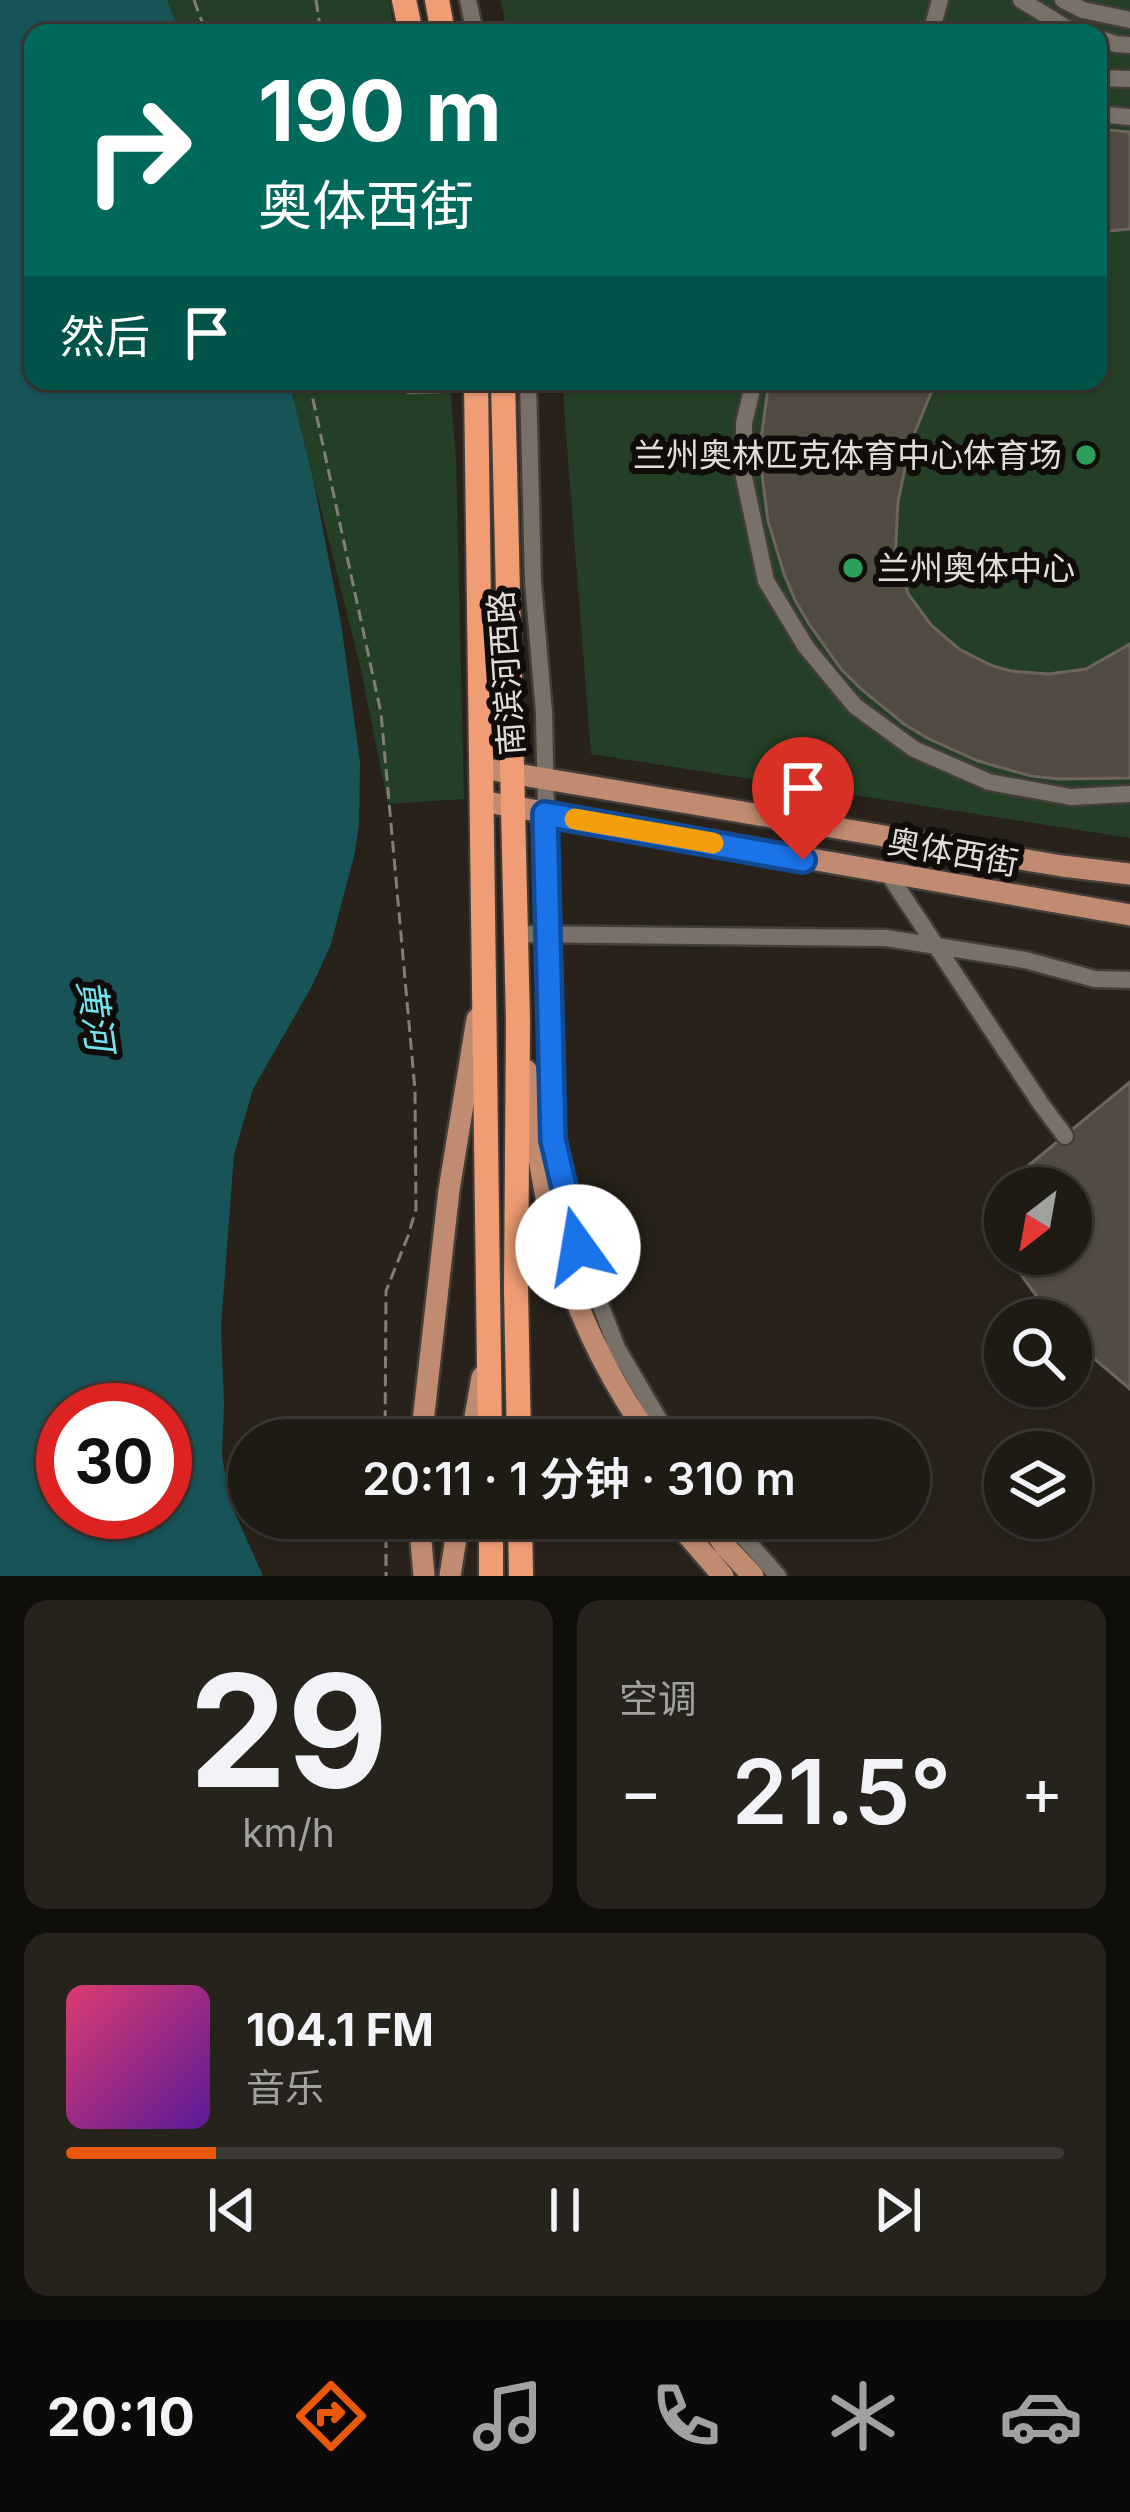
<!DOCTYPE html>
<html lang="zh">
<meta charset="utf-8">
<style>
body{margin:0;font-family:Inter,"Noto Sans SC",sans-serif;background:#26231d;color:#f1f3f6;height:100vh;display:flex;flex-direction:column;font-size:45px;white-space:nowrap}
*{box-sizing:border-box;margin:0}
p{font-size:39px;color:#a1a1a0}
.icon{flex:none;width:66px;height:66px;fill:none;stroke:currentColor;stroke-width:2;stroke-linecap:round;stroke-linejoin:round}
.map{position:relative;height:1576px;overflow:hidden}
.details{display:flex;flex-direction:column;gap:24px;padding:24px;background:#100e0b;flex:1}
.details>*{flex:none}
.banner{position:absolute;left:24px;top:24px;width:1083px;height:366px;border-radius:24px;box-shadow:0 3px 9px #0004,0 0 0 3px #3c3834;background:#00695c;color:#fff;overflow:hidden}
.needle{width:78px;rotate:211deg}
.buttons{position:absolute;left:984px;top:1167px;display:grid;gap:24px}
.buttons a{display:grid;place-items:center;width:108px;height:108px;border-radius:50%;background:#1e1a14;box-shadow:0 3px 9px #0004,0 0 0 3px #3c3834;font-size:60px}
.speed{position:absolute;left:36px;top:1383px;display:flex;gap:24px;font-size:60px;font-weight:700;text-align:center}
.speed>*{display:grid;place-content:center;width:156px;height:156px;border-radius:50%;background:#1e1a14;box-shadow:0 3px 9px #0004,0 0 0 3px #3c3834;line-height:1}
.speed .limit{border:18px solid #d22;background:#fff;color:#111}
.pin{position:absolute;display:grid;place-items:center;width:102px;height:102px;color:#fff;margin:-123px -51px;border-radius:50% 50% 50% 0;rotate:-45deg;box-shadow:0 0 12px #0007}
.pin .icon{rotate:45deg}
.me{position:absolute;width:132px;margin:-66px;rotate:347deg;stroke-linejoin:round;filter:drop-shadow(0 0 9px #0008)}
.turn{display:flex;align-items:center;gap:42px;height:252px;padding:0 36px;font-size:54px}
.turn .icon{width:156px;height:156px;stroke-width:2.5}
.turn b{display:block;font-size:84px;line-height:102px}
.then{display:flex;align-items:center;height:114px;padding:0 36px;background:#0003;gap:24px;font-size:45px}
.big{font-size:90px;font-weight:600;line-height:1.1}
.details .widget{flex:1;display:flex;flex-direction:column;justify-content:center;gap:18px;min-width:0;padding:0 42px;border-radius:24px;background:#26231d}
.details .dial{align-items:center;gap:0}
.dial b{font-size:156px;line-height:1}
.song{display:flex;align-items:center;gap:36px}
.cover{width:144px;height:144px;border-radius:18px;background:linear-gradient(135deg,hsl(340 70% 55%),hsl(270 70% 35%))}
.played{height:12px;border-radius:6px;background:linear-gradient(90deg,#ea580c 15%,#3c3834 15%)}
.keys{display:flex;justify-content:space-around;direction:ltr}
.heat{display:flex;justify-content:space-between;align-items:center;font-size:66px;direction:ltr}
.details .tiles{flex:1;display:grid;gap:24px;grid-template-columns:1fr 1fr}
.widget:last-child{grid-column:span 2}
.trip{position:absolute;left:228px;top:1419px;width:702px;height:120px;border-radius:60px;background:#1e1a14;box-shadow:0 3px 9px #0004,0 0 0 3px #3c3834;font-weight:600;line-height:120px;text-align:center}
.tabs{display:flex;height:192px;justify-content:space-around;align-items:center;background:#0c0a08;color:#a1a1a0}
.tabs .icon{width:84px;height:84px}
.tabs .on{color:#ea580c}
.tabs b{font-size:54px;color:#f1f3f6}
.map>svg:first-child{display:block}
.green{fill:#253f26}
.water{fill:#185358;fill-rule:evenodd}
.building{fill:#524b42;stroke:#6d655c;stroke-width:3}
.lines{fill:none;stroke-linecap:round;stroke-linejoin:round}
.minor-casing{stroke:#433d38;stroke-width:21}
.major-casing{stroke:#433d38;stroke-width:26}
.highway-casing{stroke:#433d38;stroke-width:28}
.path{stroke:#827d76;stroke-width:3;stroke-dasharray:12 6;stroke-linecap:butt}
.minor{stroke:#797168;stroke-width:16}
.major{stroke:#c08b70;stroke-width:21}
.highway{stroke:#f09d75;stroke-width:24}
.route-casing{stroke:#114b97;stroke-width:30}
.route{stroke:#1a73e8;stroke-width:21}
.slow{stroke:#f59e0b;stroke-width:21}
.leisure-dot{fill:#2e9e5b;stroke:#0f0c09;stroke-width:4.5}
.labels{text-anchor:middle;stroke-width:12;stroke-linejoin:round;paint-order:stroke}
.poi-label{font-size:33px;fill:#e1ddd8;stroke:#0f0c09;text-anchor:end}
.street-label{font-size:33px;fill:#e1ddd8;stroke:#0f0c09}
.water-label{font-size:36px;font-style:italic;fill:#72e4ee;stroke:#0f0c09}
</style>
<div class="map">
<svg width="1130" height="1576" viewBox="0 0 1130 1576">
<rect width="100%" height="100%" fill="#28221a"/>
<path class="green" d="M167,0H389L395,33H180Z
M501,0H1130V838L591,754L562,381H1098V33H507Z
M289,381H450L456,462L464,799L388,804L360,665Z"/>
<path class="water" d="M0,0H167L180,33H33V381H289L313,478L341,623L360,762L359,823L355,852L331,944L312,986L253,1089L234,1155L221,1326L224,1404L222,1456L230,1502L263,1576H0ZM63,1410H165V1512H63Z"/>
<path class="building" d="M1098,129L1130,132V229L1098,232Z
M407,381H440V392L408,393Z
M769,381H936L910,444L898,502L895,560L909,595L931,625L959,649L993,666L1011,671L1049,674L1086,669L1130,644V778L1059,779L1031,776L978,761L927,738L904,724L861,689L841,669L809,624L795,600L784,574L768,521L761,467V439Z
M1130,1082V1389L1071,1339V1320H1054L1011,1261L1010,1254H1071V1188H1017L1023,1170Z"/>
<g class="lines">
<g class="minor-casing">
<path id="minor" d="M468,0L475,33
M1021,0L1065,27L1083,33
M1063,0L1083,10L1130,20
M931,33L940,0
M1098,38L1116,44L1130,45
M1098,78L1130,79
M1098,114L1130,117
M528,381L533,582L544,713L553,1140L578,1247L617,1348L671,1440
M754,381L744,423V477L766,581L806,647L855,706L914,749L989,782L1071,797L1130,794
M889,875L1041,1104L1065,1136
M516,934L886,938L1025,960L1095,979L1130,980
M727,1518L778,1576"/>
</g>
<g class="major-casing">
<path id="major" d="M481,768L1062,866L1130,874
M481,801L1130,915
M526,1070C534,1122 540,1177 553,1228C572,1304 607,1377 652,1440
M421,1440L449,1190L477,1019
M471,1440L482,1377
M419,1518L424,1576
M673,1518L723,1576
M706,1518L725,1546L753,1576
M450,1576L456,1538L466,1518"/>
</g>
<g class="highway-casing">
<path id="highway" d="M404,0L411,33
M437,0L443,33
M476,381L490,1440
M503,381L518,1022L516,1290L519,1440
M491,1518V1576
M520,1518L521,1576"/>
</g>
<path class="path" d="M194,0L206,33
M316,0L321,33
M309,381L381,713L415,1090L416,1209L408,1236L386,1291L385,1440
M386,1518V1576"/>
<use href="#minor" class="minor"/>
<use href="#major" class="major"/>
<use href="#highway" class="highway"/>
</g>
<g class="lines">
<g class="route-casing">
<path id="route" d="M578,1247L553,1140L545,814L803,860"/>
</g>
<use href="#route" class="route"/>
<path class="slow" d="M575,819L713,843"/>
</g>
<g class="leisure-dot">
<circle cx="1086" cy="455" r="12"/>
<circle cx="853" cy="568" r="12"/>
</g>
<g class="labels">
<g class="poi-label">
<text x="1062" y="467">兰州奥林匹克体育中心体育场</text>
<text x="877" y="580" text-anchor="start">兰州奥体中心</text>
</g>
<g class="street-label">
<text transform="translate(506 673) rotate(-94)" y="12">南滨河西路</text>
<text transform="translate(953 852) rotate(10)" y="12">奥体西街</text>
</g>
<g class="water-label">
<text transform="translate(96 1015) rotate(82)" y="13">黄河</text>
</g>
</g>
</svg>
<div class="buttons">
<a><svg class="needle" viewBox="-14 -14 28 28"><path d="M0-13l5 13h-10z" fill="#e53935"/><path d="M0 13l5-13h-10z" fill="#a1a1a0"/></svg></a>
<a><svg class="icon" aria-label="search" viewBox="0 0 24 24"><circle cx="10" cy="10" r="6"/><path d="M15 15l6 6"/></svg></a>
<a><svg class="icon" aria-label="layers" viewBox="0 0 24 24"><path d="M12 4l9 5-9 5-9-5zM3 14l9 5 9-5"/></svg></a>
</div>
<div class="speed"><div class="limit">30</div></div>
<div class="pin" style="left:803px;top:860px;background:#d93025"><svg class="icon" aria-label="arrive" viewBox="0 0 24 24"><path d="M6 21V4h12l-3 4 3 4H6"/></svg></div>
<svg class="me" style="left:578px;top:1247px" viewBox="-20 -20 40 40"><circle r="19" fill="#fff"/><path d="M0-13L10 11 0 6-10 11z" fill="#1a73e8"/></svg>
<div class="trip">20:11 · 1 分钟 · 310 m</div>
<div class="banner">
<div class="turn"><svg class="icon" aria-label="right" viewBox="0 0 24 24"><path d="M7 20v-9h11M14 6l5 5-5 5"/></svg><div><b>190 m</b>奥体西街</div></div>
<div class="then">然后<svg class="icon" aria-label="arrive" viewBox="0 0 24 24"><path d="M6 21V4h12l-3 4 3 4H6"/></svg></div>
</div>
</div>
<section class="details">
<div class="tiles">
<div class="widget dial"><b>29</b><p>km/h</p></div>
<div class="widget"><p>空调</p>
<div class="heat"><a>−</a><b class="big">21.5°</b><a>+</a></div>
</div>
<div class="widget">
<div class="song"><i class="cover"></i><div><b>104.1 FM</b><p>音乐</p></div></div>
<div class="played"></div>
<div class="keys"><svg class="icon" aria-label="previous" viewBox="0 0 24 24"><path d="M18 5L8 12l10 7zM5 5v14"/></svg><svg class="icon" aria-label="pause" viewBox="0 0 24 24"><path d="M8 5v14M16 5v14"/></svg><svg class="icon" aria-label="next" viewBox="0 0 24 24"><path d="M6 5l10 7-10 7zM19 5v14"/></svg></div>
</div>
</div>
</section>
<nav class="tabs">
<b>20:10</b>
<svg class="icon on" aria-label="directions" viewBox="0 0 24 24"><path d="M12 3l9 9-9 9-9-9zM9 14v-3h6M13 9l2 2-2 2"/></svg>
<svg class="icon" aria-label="music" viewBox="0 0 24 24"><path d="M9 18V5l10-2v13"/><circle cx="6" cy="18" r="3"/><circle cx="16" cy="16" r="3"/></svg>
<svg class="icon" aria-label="phone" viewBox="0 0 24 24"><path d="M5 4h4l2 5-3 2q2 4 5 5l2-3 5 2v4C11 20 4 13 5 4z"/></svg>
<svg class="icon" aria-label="climate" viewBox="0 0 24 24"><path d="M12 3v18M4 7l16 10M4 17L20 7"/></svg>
<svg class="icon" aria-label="car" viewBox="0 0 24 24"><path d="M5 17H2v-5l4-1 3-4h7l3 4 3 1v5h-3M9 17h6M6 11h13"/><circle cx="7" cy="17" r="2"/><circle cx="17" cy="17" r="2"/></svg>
</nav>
